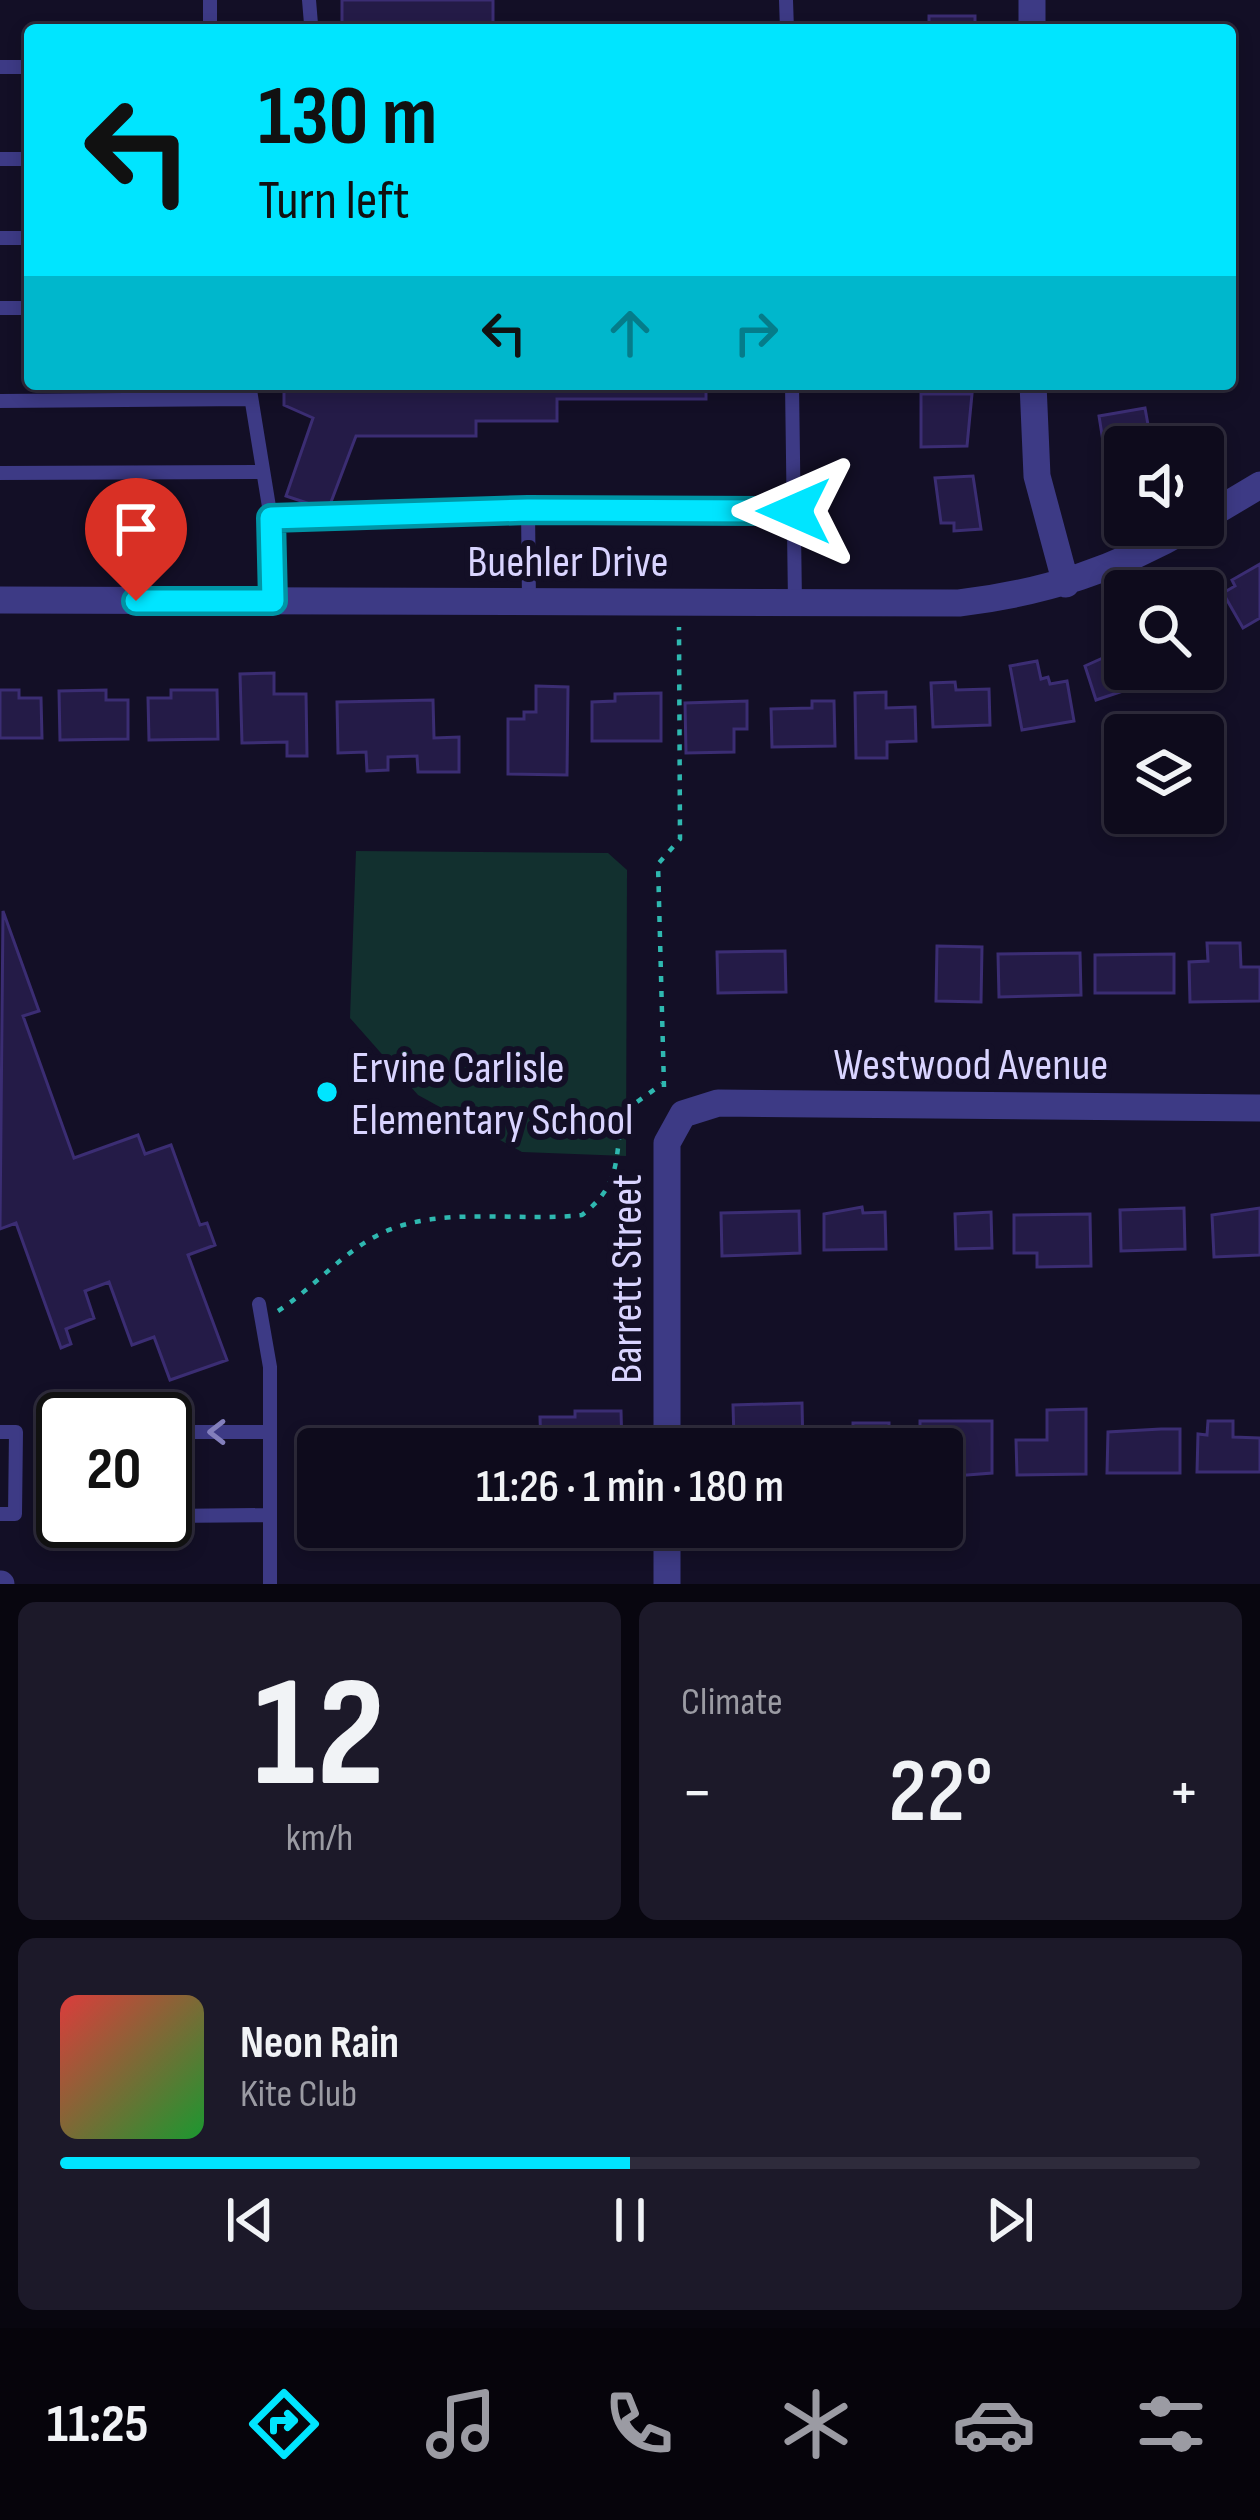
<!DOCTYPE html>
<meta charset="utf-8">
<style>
body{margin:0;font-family:"Sofia Sans Condensed",sans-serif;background:#1c1929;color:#f1f3f6;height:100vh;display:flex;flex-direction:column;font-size:45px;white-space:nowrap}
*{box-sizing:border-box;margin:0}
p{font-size:39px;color:#9b9ba3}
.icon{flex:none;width:66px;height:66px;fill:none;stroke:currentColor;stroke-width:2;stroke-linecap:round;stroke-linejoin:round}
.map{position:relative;height:1584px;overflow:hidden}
.details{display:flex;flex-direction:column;gap:18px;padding:18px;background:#08060f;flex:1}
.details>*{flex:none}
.banner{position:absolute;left:24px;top:24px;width:1212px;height:366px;border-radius:12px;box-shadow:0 6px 18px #0003,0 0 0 3px #2e2b3b;background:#00e5ff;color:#111;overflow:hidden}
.tools{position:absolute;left:1104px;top:426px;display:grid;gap:24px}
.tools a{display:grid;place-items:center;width:120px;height:120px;border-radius:12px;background:#0e0b1c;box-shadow:0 6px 18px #0003,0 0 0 3px #2e2b3b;font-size:60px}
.speed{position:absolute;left:36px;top:1392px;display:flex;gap:24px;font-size:60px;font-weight:700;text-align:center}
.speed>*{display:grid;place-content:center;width:156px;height:156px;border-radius:50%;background:#0e0b1c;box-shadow:0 6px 18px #0003,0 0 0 3px #2e2b3b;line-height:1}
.speed .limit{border:6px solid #111;border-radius:18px;background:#fff;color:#111}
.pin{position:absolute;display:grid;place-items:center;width:102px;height:102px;color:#fff;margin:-123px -51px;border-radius:50% 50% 50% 0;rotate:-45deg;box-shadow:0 0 12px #0007}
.pin .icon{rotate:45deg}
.me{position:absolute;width:132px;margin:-66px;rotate:270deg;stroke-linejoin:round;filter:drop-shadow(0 0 9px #0008)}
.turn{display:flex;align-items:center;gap:42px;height:252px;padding:0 36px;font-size:54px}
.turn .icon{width:156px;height:156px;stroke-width:2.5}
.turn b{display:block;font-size:84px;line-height:102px}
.lanes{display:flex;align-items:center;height:114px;padding:0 36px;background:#0003;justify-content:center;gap:60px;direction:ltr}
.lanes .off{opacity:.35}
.big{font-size:90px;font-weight:600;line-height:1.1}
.details .tile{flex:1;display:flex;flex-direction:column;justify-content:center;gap:18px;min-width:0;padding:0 42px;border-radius:18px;background:#1c1929}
.details .dial{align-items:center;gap:0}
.dial b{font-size:156px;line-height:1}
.song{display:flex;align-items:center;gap:36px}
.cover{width:144px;height:144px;border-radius:18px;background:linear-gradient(135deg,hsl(0 70% 55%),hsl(130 70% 35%))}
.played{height:12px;border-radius:6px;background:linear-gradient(90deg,#00e5ff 50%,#2e2b3b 50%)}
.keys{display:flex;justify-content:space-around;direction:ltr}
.heat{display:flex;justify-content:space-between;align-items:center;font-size:66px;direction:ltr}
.details .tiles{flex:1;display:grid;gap:18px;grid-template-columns:1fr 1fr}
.tile:last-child{grid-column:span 2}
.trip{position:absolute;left:297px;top:1428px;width:666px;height:120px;border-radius:12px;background:#0e0b1c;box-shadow:0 6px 18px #0003,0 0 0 3px #2e2b3b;font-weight:600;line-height:120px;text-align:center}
.tabs{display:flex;height:192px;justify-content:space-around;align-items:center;background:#06040b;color:#9b9ba3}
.tabs .icon{width:84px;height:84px}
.tabs .current{color:#00e5ff}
.tabs b{font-size:54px;color:#f1f3f6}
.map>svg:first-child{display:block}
.green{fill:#12302f}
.building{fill:#241b47;stroke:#3b2d73;stroke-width:3}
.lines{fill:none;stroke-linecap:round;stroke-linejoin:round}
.path{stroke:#2fb8b0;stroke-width:4.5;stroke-dasharray:6 9;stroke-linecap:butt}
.lane{stroke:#3d3a85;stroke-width:14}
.street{stroke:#3d3a85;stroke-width:27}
.oneway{stroke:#837fbc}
.route-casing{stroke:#0095a6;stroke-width:30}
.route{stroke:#00e5ff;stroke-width:21}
.poi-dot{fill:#00e5ff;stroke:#130f26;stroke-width:4.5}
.labels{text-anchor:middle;stroke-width:12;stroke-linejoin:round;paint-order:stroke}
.street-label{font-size:45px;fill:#d9d4ff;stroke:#130f26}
.poi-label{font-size:45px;fill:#d9d4ff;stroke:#130f26;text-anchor:start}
</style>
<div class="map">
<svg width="1260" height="1584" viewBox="0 0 1260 1584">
<rect width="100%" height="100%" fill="#130f26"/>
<path class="green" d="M356,851L608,853L627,870L626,1156L522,1152L418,1095L350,1018Z"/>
<path class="building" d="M342,0H493V24H592V30H290V24H342Z
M929,16H975V30H929Z
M284,384H706V399H557V421H476V436H356L328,510L286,496L313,418L284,405Z
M921,394H972L967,446L921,447Z
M1145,408L1152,447H1125V473L1120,474L1116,452L1105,454L1099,416Z
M973,476L981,529L954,531V523H941L935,478Z
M1260,564V618L1243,628L1223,593L1235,586L1232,580Z
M1203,601L1222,642L1203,652Z
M1125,648V669L1146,672L1123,680L1126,690L1096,700L1085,666Z
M1037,661L1041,679L1048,677L1050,684L1067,681L1074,721L1022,730L1010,666Z
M274,673V694H306L307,756H287V742L242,743L240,674Z
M955,682L956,690L989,689L990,725L933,727L931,683Z
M536,686L568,687L567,775L508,774V719H524V712H536Z
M0,690H19V698H41L42,738H0Z
M106,690V700H128V739L60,740L59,691Z
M171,690H217L218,739L149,740L148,698H171Z
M886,692V708L915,707L916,741L887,742V758H856L855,693Z
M661,693V741H592V702L615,701V694Z
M433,700L434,738L459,737V772H418L417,756L388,757V770L367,771L366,752L338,753L337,702Z
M747,701V729H734V752L686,753L685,703Z
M812,701H834L835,746L772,747L771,709L812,708Z
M3,911L39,1011L23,1016L74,1158L138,1135L145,1154L171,1145L200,1225L207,1223L215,1245L188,1255L227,1360L170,1380L154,1337L132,1345L109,1282L85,1291L94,1318L66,1329L71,1344L61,1348L16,1223L0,1229Z
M1207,943H1240L1241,967H1260V1001L1190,1002L1189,962L1208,961Z
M937,946L982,947L981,1002L936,1001Z
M785,951L786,992L718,993L717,952Z
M1080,953L1081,995L999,997L998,954Z
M1174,954V993H1095V955Z
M862,1207L863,1213L885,1212L886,1249L824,1250V1214Z
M1184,1208L1185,1249L1121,1251L1120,1210Z
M1260,1208V1255L1214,1257L1212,1215Z
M799,1211L800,1253L722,1256L721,1213Z
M991,1212L992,1248L956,1249L955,1214Z
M1090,1214L1091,1266L1037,1267V1253H1014V1215Z
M802,1403L803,1449H761V1437L734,1438L733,1405Z
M1086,1409V1474L1017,1475L1016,1440H1047V1410Z
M575,1411H621L622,1448L541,1449L540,1417H575Z
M920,1421H992V1473L942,1477V1449H920Z
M1208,1421H1233V1437L1260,1438V1472H1197L1198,1434L1207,1435Z
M853,1423H889V1437H897V1449H827V1436H853Z
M1161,1429H1180V1473H1107L1108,1432Z
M480,1431V1443H525V1449H454V1443H461L460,1432Z
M405,1437V1448L439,1449H351V1439Z"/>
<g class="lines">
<path class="path" d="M664,1087L658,864L680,839L679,627
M278,1311C315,1287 343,1251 384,1232C442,1206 520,1222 582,1215C623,1183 614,1158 623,1112L662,1084"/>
<path class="lane" d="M309,0L311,24
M786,0L787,30
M210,30V0
M0,67H30
M0,159H30
M0,238H30
M0,308H30
M249,384L271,519
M792,384L795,603
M0,401L250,399
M0,473L262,472
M273,601L271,519L528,510
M529,602L528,510L793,511
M259,1304L270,1367V1584
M0,1432H16L15,1514H0
M165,1432H268
M165,1516L269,1515"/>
<path class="street" d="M1032,0V30
M1033,384L1037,476L1066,584
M1203,519L1260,485
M0,600L959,603C1044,593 1118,569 1193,525
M667,1449V1143L683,1114L718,1103L1260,1108
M667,1527V1584
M0,1584H1"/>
</g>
<defs><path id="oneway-chevron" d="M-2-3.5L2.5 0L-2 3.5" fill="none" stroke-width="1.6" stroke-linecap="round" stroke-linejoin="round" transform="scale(3)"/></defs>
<use class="oneway" href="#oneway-chevron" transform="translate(217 1432) rotate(-180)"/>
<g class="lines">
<g class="route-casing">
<path id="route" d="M136,601H273L271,518L528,510L794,511"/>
</g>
<use href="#route" class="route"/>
</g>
<circle class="poi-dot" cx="327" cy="1092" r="12"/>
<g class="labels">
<g class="street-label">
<text x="568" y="576">Buehler Drive</text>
<text x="971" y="1079">Westwood Avenue</text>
<text transform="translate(625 1279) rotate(-90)" y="16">Barrett Street</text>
</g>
<g class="poi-label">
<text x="351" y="1082">Ervine Carlisle<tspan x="351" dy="52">Elementary School</tspan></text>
</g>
</g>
</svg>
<div class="tools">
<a><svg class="icon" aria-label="sound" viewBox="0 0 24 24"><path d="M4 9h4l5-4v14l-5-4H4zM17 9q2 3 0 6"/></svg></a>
<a><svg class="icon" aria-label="search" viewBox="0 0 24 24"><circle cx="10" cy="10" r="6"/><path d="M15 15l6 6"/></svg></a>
<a><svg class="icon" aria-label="layers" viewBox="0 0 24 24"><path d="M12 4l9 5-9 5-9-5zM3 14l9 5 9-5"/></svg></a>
</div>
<div class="speed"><div class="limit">20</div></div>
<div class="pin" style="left:136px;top:601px;background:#d93025"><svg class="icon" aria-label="arrive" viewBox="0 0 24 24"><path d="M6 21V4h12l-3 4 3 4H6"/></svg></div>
<svg class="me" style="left:794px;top:511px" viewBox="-20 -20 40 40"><path d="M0-17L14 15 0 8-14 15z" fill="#00e5ff" stroke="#fff" stroke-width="4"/></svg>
<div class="trip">11:26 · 1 min · 180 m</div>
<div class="banner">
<div class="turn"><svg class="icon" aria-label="left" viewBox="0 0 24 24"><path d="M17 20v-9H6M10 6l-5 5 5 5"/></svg><div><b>130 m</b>Turn left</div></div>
<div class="lanes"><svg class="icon" aria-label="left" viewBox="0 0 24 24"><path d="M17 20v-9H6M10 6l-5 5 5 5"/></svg><svg class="icon off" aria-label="ahead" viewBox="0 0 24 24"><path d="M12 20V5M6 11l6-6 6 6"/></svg><svg class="icon off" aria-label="right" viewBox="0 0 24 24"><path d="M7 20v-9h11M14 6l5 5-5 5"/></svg></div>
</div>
</div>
<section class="details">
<div class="tiles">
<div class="tile dial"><b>12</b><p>km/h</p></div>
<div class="tile"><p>Climate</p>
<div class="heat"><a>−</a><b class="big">22°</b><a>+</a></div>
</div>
<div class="tile">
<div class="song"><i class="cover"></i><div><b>Neon Rain</b><p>Kite Club</p></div></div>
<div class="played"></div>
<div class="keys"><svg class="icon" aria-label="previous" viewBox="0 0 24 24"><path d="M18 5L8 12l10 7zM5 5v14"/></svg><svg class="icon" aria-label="pause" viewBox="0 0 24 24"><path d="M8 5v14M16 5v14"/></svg><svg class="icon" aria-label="next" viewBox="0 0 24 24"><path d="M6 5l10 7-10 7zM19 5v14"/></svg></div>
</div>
</div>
</section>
<nav class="tabs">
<b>11:25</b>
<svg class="icon current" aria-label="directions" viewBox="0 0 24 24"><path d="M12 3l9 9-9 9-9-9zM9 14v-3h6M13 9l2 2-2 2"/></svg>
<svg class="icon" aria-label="music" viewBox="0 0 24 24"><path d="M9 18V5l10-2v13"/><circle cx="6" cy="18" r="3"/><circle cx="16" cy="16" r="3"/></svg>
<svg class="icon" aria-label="phone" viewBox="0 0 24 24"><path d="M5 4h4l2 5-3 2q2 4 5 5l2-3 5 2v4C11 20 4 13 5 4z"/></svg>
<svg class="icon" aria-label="climate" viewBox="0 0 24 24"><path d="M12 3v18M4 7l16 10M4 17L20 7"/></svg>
<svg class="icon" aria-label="car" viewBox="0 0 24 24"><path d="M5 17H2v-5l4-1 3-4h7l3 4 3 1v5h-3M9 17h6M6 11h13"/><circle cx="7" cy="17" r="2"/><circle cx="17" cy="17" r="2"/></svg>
<svg class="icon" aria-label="filters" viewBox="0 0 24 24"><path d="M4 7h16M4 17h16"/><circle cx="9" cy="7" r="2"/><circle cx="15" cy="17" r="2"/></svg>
</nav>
